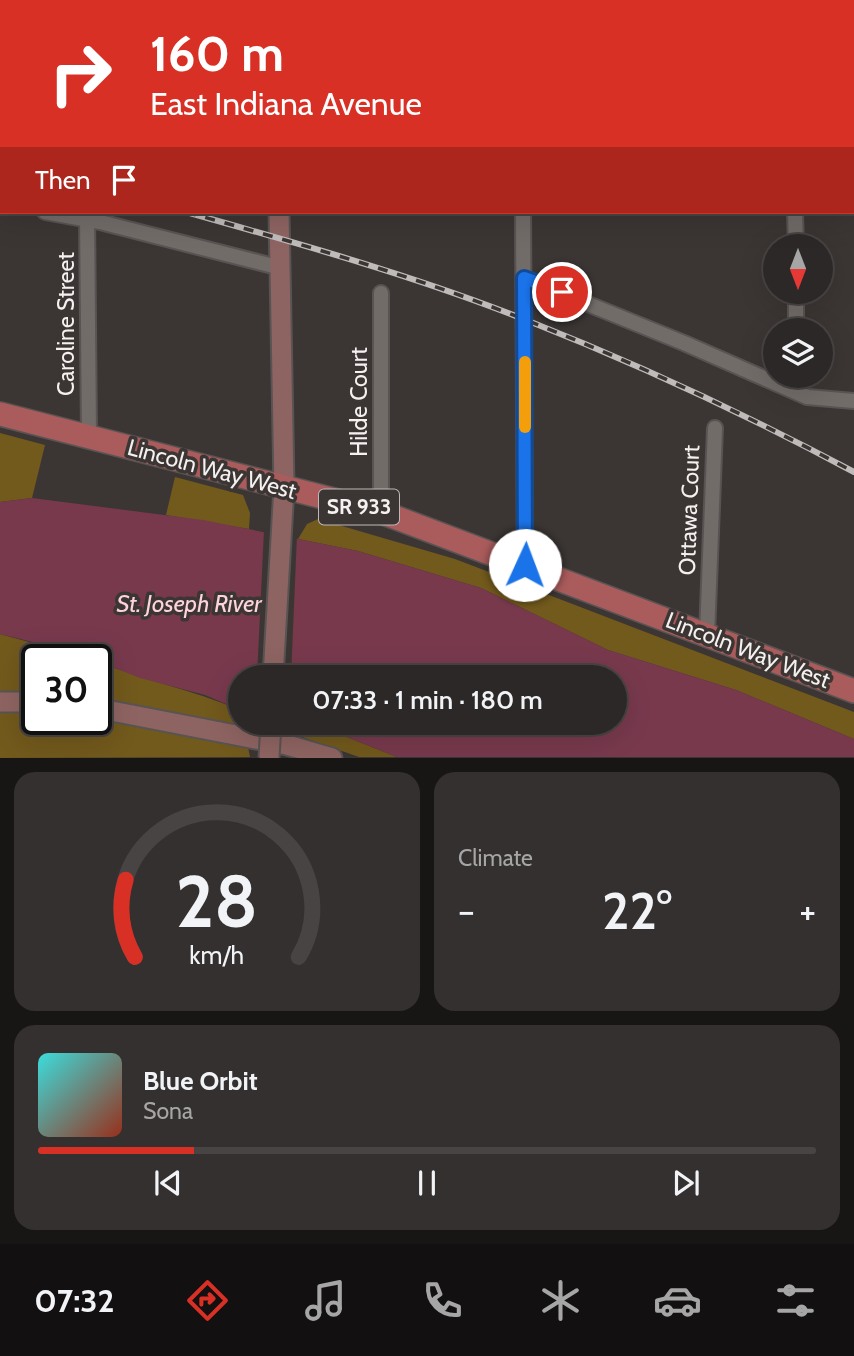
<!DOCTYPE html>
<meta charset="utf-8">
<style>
body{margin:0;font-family:Cabin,sans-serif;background:#34302f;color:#f1f3f6;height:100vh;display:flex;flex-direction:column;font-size:26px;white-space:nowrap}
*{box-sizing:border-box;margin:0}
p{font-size:23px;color:#a6a6a7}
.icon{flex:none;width:38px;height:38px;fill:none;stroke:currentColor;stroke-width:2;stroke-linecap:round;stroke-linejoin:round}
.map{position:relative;height:758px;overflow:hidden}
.drawer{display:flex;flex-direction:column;gap:14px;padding:14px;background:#181615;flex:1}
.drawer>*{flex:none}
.top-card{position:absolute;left:0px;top:0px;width:854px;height:214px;box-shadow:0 7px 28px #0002,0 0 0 2px #484444;background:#d93025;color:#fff;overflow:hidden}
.needle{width:46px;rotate:180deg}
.fabs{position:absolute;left:763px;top:234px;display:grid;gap:14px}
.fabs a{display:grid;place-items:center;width:70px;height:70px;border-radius:50%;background:#2c2827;box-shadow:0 7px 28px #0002,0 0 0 2px #484444;font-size:35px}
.speed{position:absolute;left:21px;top:644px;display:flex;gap:14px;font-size:35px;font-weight:700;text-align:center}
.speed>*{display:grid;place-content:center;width:91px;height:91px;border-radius:50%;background:#2c2827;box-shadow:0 7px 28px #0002,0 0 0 2px #484444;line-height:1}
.speed .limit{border:4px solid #111;border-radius:10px;background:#fff;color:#111}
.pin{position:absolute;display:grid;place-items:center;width:60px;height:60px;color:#fff;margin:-30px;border:4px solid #fff;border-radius:50%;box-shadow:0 2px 7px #0007}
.me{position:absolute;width:77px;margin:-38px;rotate:2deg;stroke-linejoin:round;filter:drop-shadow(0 0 5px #0008)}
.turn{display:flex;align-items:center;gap:24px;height:147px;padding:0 35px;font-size:32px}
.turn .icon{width:91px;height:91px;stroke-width:2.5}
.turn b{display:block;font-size:49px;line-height:60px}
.then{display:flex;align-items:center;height:66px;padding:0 35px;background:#0003;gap:14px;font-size:26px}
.big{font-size:52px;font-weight:600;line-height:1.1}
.drawer .tile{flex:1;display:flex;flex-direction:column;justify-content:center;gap:10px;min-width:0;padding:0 24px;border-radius:21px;background:#34302f}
.drawer .dial{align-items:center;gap:0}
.dial svg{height:182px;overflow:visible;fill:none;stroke:#484444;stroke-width:7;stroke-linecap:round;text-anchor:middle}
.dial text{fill:#f1f3f6;stroke:none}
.song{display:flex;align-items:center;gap:21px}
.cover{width:84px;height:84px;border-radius:10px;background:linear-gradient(135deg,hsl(180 70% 55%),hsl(10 70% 35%))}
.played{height:7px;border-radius:4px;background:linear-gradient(90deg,#d93025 20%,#484444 20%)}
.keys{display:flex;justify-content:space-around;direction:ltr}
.heat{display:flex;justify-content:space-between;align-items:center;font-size:38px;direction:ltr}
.drawer .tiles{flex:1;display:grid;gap:14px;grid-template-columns:1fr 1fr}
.tile:last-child{grid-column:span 2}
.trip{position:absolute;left:228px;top:665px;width:399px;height:70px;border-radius:35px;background:#2c2827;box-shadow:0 7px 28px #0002,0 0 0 2px #484444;font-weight:600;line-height:70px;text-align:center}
.tabs{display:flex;height:112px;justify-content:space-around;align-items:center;background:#121010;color:#a6a6a7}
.tabs .icon{width:49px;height:49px}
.tabs .selected{color:#d93025}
.tabs b{font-size:32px;color:#f1f3f6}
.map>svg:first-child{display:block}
.green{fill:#72591c}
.water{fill:#78394d}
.pier{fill:#3b3634}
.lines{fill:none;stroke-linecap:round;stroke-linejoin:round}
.street-casing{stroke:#595453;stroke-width:18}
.secondary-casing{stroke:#595453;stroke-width:23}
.primary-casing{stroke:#595453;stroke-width:26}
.street{stroke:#726c69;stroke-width:14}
.secondary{stroke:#8e6462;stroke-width:19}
.primary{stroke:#aa5b5b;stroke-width:23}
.rail-casing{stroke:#bfbbba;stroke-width:6}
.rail{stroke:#3b3634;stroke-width:3.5;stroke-dasharray:10;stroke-linecap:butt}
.secondary-bridge-casing{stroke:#595453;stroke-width:23;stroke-linecap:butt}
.secondary-bridge{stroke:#8e6462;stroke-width:19}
.route-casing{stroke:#114b97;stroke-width:18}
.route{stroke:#1a73e8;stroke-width:12}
.slow{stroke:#f59e0b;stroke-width:12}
.labels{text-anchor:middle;stroke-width:7;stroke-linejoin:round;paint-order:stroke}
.shield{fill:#3b3634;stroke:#bdb9b8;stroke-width:2}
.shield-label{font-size:21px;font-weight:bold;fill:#f5f1f0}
.street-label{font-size:23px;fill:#f5f1f0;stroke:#3b3634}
.water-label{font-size:24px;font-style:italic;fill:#fdd3de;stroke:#3b3634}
</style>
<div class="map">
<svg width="854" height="758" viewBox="0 0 854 758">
<rect width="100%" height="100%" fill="#3b3634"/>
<path class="green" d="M0,433L45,445L32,498L0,502Z
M175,477L243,495L250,513L249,529L166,515Z
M318,519L455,559L854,712V739L736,690L608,650L481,588L358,551L298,539L307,524Z
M0,634L94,660H37V719H96V661C143,680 193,690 240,710V723H243L250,757L0,758Z
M289,723H312L397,757H359L288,732Z"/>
<path class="water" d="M32,498L203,520L358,551L481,588L608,650L736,690L854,739V757H397L312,723H614V677H240V710L205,695L140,678L77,653L0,634V502Z"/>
<path class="pier" d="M264,530L297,535L291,677H257Z"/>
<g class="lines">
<g class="street-casing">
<path id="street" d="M523,0V2
M794,0V2
M85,2V0
M852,14H854
M0,43H2
M852,194H854
M0,204H2
M45,212L100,222L281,268
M87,212L89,437
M523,212L525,565
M795,212L796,247
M524,278L684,343L807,397L854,401
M796,292V331
M381,293V512
M707,635L715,428"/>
</g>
<g class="secondary-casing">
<path id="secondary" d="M278,0V2
M273,677L284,487L279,212
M0,702H37
M96,708L287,745L332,758"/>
</g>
<g class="primary-casing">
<path id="primary" d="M0,414L381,512L854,691"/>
</g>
<use href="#street" class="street"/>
<use href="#secondary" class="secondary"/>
<use href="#primary" class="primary"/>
<g class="rail-casing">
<path id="rail" d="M0,162L2,163
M186,212C300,244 415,276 526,320C638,364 747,415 854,472"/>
</g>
<use href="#rail" class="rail"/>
<g class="secondary-bridge-casing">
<path id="secondary-bridge" d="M269,758L271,723"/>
</g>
<use href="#secondary-bridge" class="secondary-bridge"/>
</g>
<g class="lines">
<g class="route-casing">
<path id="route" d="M525,565L524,278L562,292"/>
</g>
<use href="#route" class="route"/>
<path class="slow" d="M525,362V427"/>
</g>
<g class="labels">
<rect class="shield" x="319" y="489.5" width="80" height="35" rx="5"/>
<g class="shield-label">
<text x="359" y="514">SR 933</text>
</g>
<g class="street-label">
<text transform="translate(66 324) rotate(-90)" y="8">Caroline Street</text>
<text transform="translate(359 402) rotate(-90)" y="8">Hilde Court</text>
<text transform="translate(212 469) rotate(15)" y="8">Lincoln Way West</text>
<text transform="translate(689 510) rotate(-88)" y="8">Ottawa Court</text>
<text transform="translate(748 650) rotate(21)" y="8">Lincoln Way West</text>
</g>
<g class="water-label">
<text x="189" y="612">St. Joseph River</text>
</g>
</g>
</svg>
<div class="fabs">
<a><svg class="needle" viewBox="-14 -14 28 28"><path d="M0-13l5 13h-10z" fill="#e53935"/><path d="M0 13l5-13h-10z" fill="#a6a6a7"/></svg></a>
<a><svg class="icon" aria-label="layers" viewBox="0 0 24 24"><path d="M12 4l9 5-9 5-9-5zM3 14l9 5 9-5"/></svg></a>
</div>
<div class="speed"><div class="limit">30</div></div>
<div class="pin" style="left:562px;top:292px;background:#d93025"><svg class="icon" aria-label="arrive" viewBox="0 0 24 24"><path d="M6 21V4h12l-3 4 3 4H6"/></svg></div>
<svg class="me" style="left:525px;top:565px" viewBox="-20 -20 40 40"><circle r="19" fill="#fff"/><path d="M0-13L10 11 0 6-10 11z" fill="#1a73e8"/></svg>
<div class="trip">07:33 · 1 min · 180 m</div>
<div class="top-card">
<div class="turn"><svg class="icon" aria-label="right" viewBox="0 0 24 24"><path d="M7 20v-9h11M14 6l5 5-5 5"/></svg><div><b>160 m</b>East Indiana Avenue</div></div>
<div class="then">Then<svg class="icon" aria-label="arrive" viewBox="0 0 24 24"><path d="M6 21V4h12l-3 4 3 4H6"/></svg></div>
</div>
</div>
<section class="drawer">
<div class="tiles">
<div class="tile dial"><svg viewBox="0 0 100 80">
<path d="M14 69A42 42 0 1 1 86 69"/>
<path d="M14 69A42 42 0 0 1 10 35" stroke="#d93025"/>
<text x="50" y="56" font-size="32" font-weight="700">28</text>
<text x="50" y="72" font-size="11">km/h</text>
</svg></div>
<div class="tile"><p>Climate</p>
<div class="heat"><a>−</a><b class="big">22°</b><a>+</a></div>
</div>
<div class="tile">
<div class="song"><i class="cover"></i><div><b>Blue Orbit</b><p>Sona</p></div></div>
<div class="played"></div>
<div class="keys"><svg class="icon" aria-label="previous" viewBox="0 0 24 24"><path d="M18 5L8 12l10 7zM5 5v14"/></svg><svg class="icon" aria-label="pause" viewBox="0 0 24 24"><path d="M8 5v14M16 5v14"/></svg><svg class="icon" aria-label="next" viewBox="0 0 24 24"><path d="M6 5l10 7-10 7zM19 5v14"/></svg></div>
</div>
</div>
</section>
<nav class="tabs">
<b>07:32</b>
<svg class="icon selected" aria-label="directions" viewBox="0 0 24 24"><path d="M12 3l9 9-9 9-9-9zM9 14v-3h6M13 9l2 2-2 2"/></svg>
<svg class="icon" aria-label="music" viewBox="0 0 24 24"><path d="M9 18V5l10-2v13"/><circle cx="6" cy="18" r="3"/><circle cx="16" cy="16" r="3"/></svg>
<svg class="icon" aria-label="phone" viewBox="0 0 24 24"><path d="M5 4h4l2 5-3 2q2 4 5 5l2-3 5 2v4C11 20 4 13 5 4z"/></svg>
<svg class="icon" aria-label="climate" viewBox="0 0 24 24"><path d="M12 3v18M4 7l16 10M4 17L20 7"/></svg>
<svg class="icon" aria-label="car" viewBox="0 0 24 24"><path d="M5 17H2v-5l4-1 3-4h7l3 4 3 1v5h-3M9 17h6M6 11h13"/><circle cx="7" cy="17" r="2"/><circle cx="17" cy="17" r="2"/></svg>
<svg class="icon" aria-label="filters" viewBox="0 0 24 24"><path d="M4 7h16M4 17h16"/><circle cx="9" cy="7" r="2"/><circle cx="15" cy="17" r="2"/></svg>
</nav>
